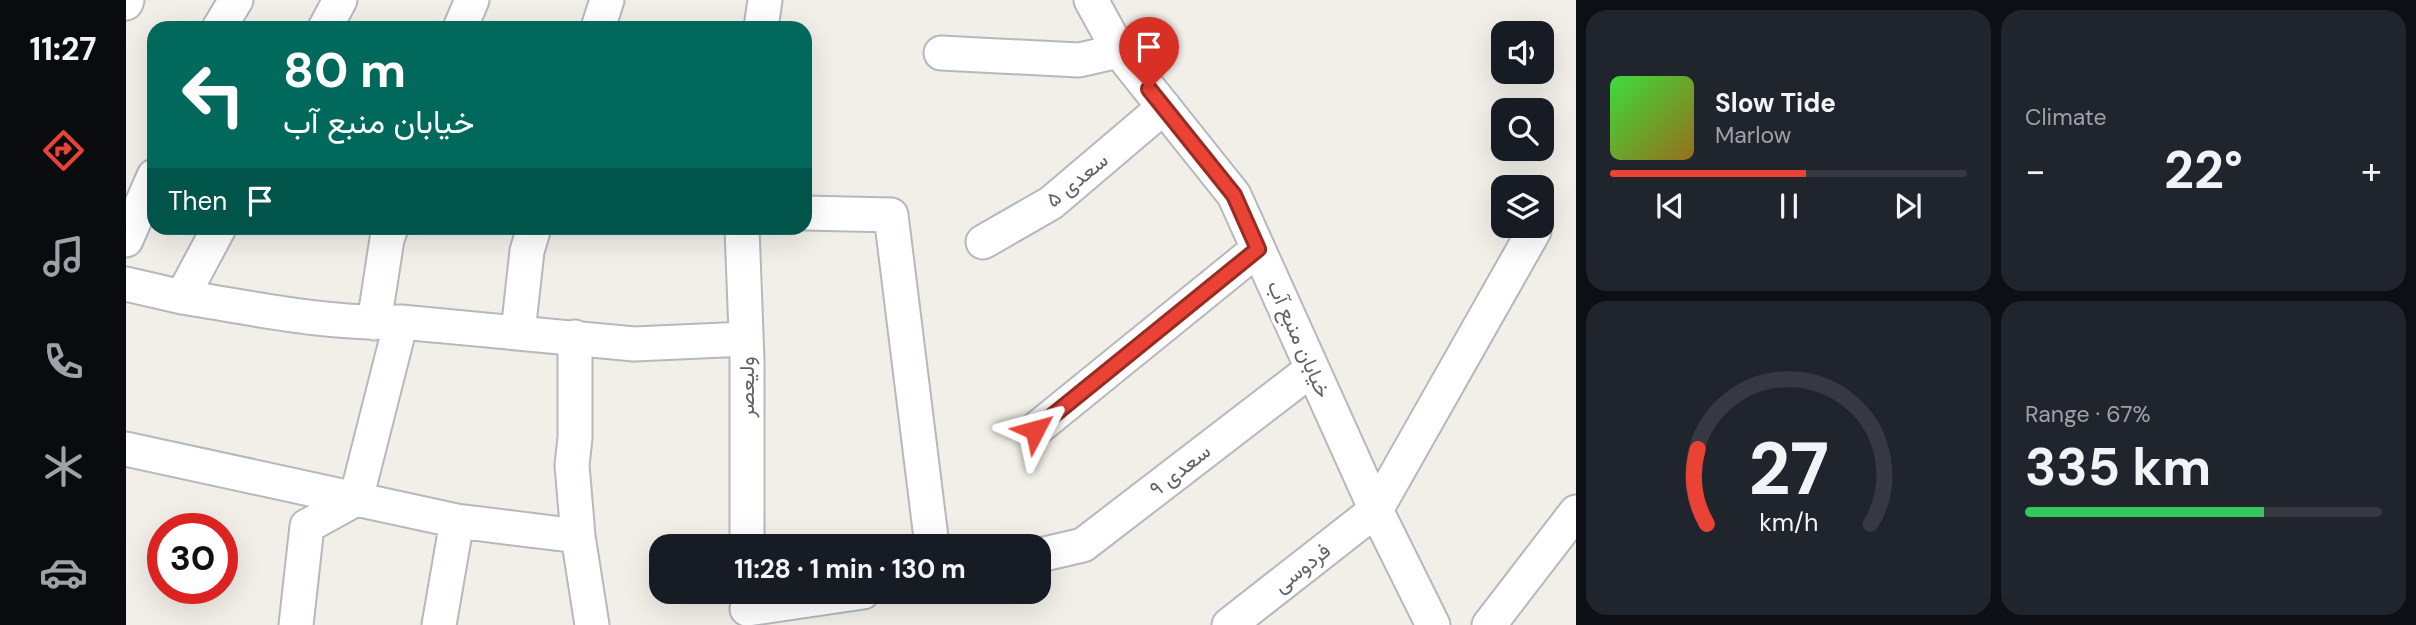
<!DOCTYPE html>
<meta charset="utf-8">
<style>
body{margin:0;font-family:"DM Sans",Vazirmatn,sans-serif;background:#20242c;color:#f1f3f6;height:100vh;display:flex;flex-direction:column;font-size:26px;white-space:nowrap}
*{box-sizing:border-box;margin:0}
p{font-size:23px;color:#9ea1a6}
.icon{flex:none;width:38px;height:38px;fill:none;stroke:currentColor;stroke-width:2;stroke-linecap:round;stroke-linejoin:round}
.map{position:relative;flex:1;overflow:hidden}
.drawer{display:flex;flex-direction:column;gap:10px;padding:10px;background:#0d0f14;width:840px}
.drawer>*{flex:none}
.hud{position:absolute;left:21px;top:21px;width:665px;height:214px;border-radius:21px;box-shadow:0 7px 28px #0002;background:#00695c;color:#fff;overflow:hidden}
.buttons{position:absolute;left:1365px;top:21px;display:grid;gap:14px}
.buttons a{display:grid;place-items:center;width:63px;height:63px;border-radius:14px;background:#171b24;box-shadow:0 7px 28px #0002;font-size:35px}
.speed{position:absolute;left:21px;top:513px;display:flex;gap:14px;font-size:35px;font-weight:700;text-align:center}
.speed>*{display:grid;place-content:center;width:91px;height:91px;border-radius:50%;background:#171b24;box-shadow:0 7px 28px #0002;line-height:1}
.speed .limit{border:10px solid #d22;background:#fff;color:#111}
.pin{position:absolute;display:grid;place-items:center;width:60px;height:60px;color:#fff;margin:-72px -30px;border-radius:50% 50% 50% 0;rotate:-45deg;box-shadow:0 0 7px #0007}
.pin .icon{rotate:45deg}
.me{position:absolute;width:77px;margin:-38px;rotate:51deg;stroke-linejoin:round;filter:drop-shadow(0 0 5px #0008)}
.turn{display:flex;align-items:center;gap:24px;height:147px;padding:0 21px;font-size:32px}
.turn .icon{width:91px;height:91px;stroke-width:2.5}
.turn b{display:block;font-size:49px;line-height:60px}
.then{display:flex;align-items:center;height:66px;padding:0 21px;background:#0003;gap:14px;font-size:26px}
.big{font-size:52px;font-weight:700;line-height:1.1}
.drawer .tile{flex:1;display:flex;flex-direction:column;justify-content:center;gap:10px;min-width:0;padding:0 24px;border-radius:21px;background:#20242c}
.drawer .dial{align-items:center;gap:0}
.dial svg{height:182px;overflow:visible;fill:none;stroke:#363941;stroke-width:7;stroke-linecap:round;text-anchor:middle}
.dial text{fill:#f1f3f6;stroke:none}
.song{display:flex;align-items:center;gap:21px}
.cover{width:84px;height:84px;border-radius:10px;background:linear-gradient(135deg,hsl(120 70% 55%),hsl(40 70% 35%))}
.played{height:7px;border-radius:4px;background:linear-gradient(90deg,#ea4335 55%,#363941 55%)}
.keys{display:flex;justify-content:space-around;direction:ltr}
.heat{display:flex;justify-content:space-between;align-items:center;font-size:38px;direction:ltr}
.charge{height:10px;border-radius:5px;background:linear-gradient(90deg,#34c759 67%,#363941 0)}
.drawer .tiles{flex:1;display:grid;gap:10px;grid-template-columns:repeat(2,1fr)}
.trip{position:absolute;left:523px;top:534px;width:402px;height:70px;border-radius:21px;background:#171b24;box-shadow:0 7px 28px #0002;font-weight:700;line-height:70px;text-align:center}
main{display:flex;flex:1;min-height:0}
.menu{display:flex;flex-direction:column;width:126px;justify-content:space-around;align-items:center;background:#090b0e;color:#9ea1a6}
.menu .icon{width:49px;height:49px}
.menu .current{color:#ea4335}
.menu b{font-size:32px;color:#f1f3f6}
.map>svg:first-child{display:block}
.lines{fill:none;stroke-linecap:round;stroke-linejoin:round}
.minor-casing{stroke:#b5b8bc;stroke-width:37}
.minor{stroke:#fff;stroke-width:33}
.route-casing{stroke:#982c22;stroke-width:18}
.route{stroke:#ea4335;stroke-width:12}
.labels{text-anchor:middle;stroke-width:7;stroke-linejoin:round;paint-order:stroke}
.street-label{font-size:21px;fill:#5f6368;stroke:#fff}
</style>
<main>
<nav class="menu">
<b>11:27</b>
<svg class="icon current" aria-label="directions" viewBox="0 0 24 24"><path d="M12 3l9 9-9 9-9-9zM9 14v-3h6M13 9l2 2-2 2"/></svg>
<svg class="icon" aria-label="music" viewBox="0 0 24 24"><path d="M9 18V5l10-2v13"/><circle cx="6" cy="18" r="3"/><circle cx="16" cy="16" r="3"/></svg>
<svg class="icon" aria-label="phone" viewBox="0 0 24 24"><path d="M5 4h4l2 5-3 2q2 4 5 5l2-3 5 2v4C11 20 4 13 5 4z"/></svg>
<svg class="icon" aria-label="climate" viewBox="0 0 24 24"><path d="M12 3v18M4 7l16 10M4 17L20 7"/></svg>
<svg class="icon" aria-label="car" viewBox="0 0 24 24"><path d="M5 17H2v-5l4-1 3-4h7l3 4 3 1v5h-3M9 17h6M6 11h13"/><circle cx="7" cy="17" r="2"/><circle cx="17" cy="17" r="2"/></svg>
</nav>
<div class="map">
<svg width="1450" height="625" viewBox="0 0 1450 625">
<rect width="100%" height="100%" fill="#f1efe8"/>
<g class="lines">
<g class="minor-casing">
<path id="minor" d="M965,0L993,51L1108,195L1250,510L1307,625
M0,3L1,0
M93,28L110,0
M199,28L214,0
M334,28L346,0
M472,28L481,0
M635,28L639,0
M815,53L953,60L993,51
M679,213L765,215L806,546
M616,228L621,360V546
M0,240L28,176
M857,242L925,203L1038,107
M0,284L56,297L93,228
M56,297C126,308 204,325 275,322L508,344L620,339
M248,323L261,239L265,228
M392,332L401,251L408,228
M449,337V438L446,465L452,536L466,625
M909,430L1132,249
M0,449L331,521L452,536
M914,555L957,545L1186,369
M621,609L737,592
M170,625L181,526L230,499L275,322
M313,625L331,521
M1103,625L1250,510L1408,231
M1363,625L1450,512"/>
</g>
<use href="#minor" class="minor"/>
</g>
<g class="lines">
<g class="route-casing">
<path id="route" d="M909,430L1132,249L1108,195L1023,89"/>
</g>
<use href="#route" class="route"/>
</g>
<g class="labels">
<g class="street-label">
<text transform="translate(951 180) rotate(-39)" y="7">سعدی ۵</text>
<text transform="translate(1173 339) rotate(66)" y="7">خیابان منبع آب</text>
<text transform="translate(621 387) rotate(-90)" y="7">ولیعصر</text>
<text transform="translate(1054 470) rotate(-38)" y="7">سعدی ۹</text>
<text transform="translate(1176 568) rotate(-38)" y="7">فردوسی</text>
</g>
</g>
</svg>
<div class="buttons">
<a><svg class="icon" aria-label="sound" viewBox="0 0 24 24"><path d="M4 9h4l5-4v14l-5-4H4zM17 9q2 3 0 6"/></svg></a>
<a><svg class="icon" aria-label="search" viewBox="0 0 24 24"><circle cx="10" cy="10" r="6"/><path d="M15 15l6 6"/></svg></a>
<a><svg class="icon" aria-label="layers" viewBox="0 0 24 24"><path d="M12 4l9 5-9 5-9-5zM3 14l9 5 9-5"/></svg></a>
</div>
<div class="speed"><div class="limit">30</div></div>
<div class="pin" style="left:1023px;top:89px;background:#d93025"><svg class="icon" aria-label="arrive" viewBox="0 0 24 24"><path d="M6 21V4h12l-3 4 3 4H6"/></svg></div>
<svg class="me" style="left:909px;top:430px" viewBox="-20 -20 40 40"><path d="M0-17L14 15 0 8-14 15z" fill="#ea4335" stroke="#fff" stroke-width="4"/></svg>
<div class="trip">11:28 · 1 min · 130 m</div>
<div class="hud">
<div class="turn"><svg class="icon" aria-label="left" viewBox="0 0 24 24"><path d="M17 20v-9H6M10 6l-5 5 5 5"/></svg><div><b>80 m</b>خیابان منبع آب</div></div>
<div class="then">Then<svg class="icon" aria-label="arrive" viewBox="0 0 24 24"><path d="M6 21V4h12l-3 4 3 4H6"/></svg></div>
</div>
</div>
<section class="drawer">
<div class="tiles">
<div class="tile">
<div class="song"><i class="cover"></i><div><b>Slow Tide</b><p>Marlow</p></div></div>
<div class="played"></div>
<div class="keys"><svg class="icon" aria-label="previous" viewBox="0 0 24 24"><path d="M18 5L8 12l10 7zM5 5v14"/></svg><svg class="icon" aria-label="pause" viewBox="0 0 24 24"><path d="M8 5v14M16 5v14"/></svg><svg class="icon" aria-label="next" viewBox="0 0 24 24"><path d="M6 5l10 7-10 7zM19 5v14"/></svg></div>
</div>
<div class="tile"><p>Climate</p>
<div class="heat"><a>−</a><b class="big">22°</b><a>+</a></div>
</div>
<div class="tile dial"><svg viewBox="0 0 100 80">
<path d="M14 69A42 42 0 1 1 86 69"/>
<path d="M14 69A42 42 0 0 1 10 36" stroke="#ea4335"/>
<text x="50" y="56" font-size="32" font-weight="700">27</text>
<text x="50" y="72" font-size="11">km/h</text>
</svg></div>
<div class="tile"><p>Range · 67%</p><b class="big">335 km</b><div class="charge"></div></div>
</div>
</section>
</main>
